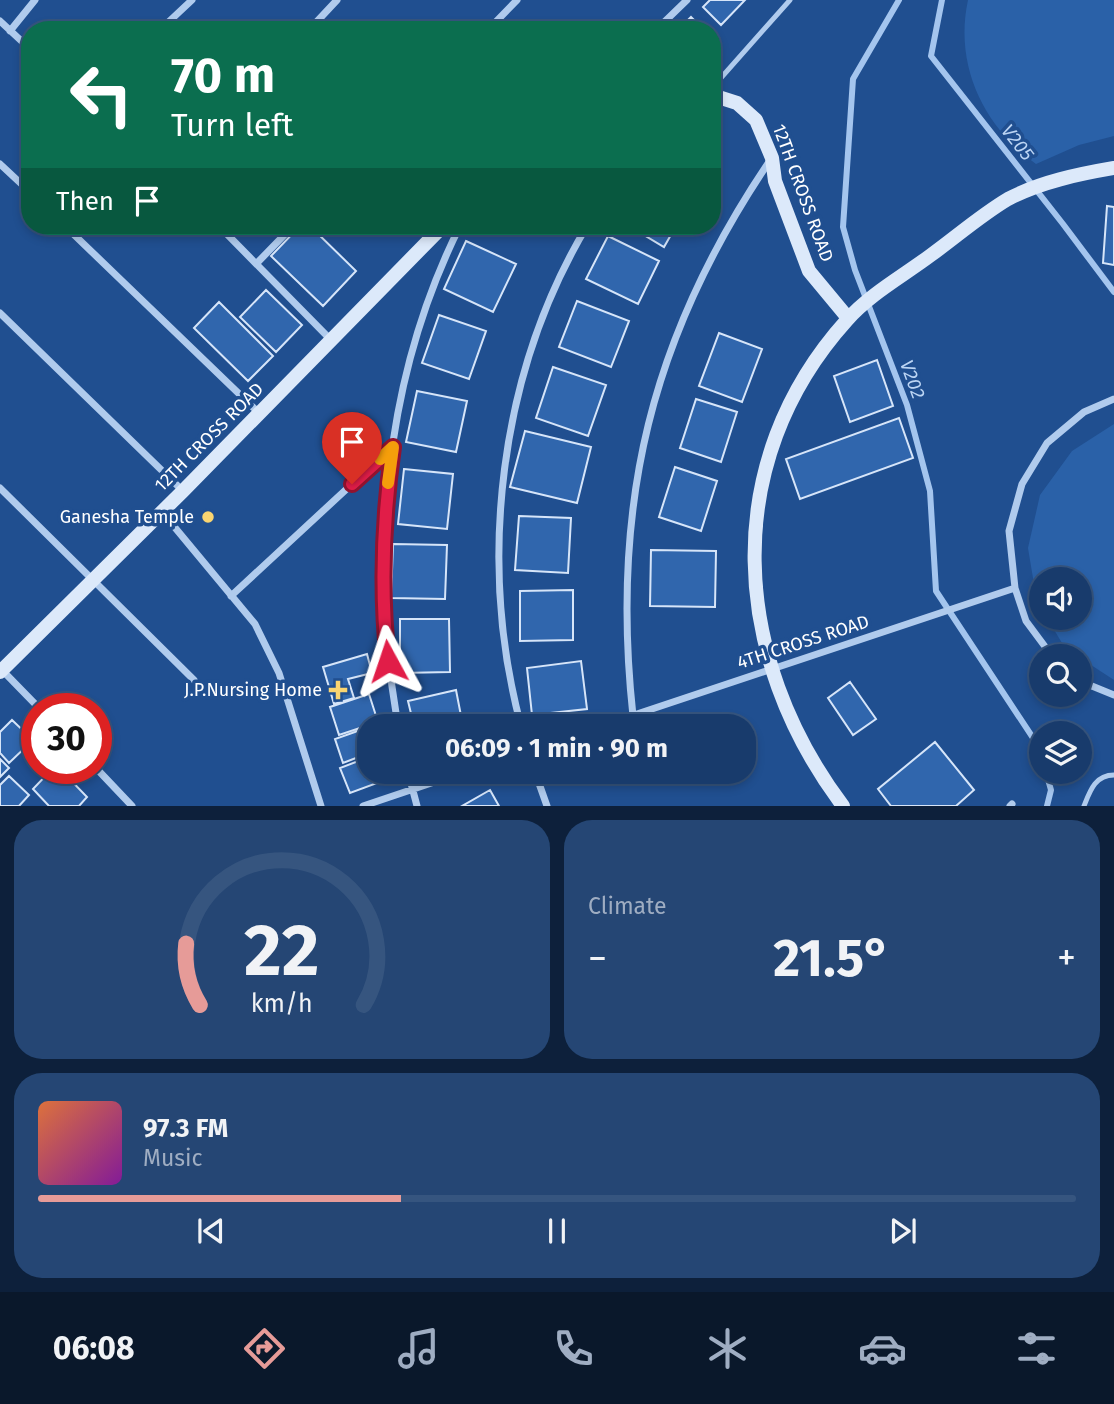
<!DOCTYPE html>
<meta charset="utf-8">
<style>
body{margin:0;font-family:"Fira Sans",sans-serif;background:#254674;color:#f1f3f6;height:100vh;display:flex;flex-direction:column;font-size:26px;white-space:nowrap}
*{box-sizing:border-box;margin:0}
p{font-size:23px;color:#9fadc2}
.icon{flex:none;width:38px;height:38px;fill:none;stroke:currentColor;stroke-width:2;stroke-linecap:round;stroke-linejoin:round}
.map{position:relative;height:806px;overflow:hidden}
.sheet{display:flex;flex-direction:column;gap:14px;padding:14px;background:#0d203b;flex:1}
.sheet>*{flex:none}
.banner{position:absolute;left:21px;top:21px;width:700px;height:214px;border-radius:28px;box-shadow:0 4px 10px #0003,0 0 0 2px #36557f;background:#0b6e4f;color:#fff;overflow:hidden}
.controls{position:absolute;left:1029px;top:567px;display:grid;gap:14px}
.controls a{display:grid;place-items:center;width:63px;height:63px;border-radius:50%;background:#183b6c;box-shadow:0 4px 10px #0003,0 0 0 2px #36557f;font-size:35px}
.speed{position:absolute;left:21px;top:693px;display:flex;gap:14px;font-size:35px;font-weight:700;text-align:center}
.speed>*{display:grid;place-content:center;width:91px;height:91px;border-radius:50%;background:#183b6c;box-shadow:0 4px 10px #0003,0 0 0 2px #36557f;line-height:1}
.speed .limit{border:10px solid #d22;background:#fff;color:#111}
.pin{position:absolute;display:grid;place-items:center;width:60px;height:60px;color:#fff;margin:-72px -30px;border-radius:50% 50% 50% 0;rotate:-45deg;box-shadow:0 0 7px #0007}
.pin .icon{rotate:45deg}
.me{position:absolute;width:77px;margin:-38px;rotate:355deg;stroke-linejoin:round;filter:drop-shadow(0 0 5px #0008)}
.turn{display:flex;align-items:center;gap:24px;height:147px;padding:0 35px;font-size:32px}
.turn .icon{width:91px;height:91px;stroke-width:2.5}
.turn b{display:block;font-size:49px;line-height:60px}
.then{display:flex;align-items:center;height:66px;padding:0 35px;background:#0003;gap:14px;font-size:26px}
.big{font-size:52px;font-weight:700;line-height:1.1}
.sheet .card{flex:1;display:flex;flex-direction:column;justify-content:center;gap:10px;min-width:0;padding:0 24px;border-radius:28px;background:#254674}
.sheet .dial{align-items:center;gap:0}
.dial svg{height:182px;overflow:visible;fill:none;stroke:#36557f;stroke-width:7;stroke-linecap:round;text-anchor:middle}
.dial text{fill:#f1f3f6;stroke:none}
.song{display:flex;align-items:center;gap:21px}
.cover{width:84px;height:84px;border-radius:10px;background:linear-gradient(135deg,hsl(20 70% 55%),hsl(290 70% 35%))}
.played{height:7px;border-radius:4px;background:linear-gradient(90deg,#e69b98 35%,#36557f 35%)}
.keys{display:flex;justify-content:space-around;direction:ltr}
.heat{display:flex;justify-content:space-between;align-items:center;font-size:38px;direction:ltr}
.sheet .tiles{flex:1;display:grid;gap:14px;grid-template-columns:1fr 1fr}
.card:last-child{grid-column:span 2}
.trip{position:absolute;left:357px;top:714px;width:399px;height:70px;border-radius:28px;background:#183b6c;box-shadow:0 4px 10px #0003,0 0 0 2px #36557f;font-weight:700;line-height:70px;text-align:center}
.tabs{display:flex;height:112px;justify-content:space-around;align-items:center;background:#0a182b;color:#9fadc2}
.tabs .icon{width:49px;height:49px}
.tabs .on{color:#e69b98}
.tabs b{font-size:32px;color:#f1f3f6}
.map>svg:first-child{display:block}
.green{fill:#2a61a8}
.lines{fill:none;stroke-linecap:round;stroke-linejoin:round}
.stream{stroke:#a4c5ee;stroke-width:6}
.building{fill:#3066ad;stroke:#d6e5f9;stroke-width:2}
.lane{stroke:#b0cbed;stroke-width:5}
.street{stroke:#b0cbed;stroke-width:7}
.secondary{stroke:#dce9fa;stroke-width:14}
.route-casing{stroke:#92132f;stroke-width:18}
.route{stroke:#e11d48;stroke-width:12}
.slow{stroke:#f59e0b;stroke-width:12}
.poi-dot{fill:#fad571;stroke:#204f90;stroke-width:2.5}
.labels{text-anchor:middle;stroke-width:7;stroke-linejoin:round;paint-order:stroke}
.street-label{font-size:18px;fill:#fff;stroke:#204f90}
.poi-label{font-size:18px;fill:#fff;stroke:#204f90;text-anchor:end}
.water-label{font-size:19px;font-style:italic;fill:#bcd5f4;stroke:#204f90}
</style>
<div class="map">
<svg width="1114" height="806" viewBox="0 0 1114 806">
<rect width="100%" height="100%" fill="#204f90"/>
<path class="green" d="M968,0H1114V136L1079,145L1036,164C983,126 954,65 968,0Z
M1114,424V680L1065,648L1047,618H1080V579H1041V609L1037,602L1028,548L1040,495L1072,451Z"/>
<g class="lines">
<path class="stream" d="M899,0L853,79L843,227L855,270L907,405L930,491L936,591L1039,747L1041,755
M942,0L931,56L1063,224L1114,292
M1046,772L1051,790L1047,806"/>
</g>
<path class="building" d="M710,0H745L721,25L703,7Z
M691,17L704,30H678Z
M1107,206L1114,207V265L1103,263Z
M300,226H310L356,271L323,306L271,256Z
M629,226H676L664,247Z
M608,236L659,261L638,304L586,279Z
M466,241L516,264L493,312L444,289Z
M266,290L302,325L276,352L240,317Z
M577,301L629,321L611,367L559,347Z
M219,302L273,356L248,381L194,328Z
M439,315L486,331L469,379L422,363Z
M719,333L762,349L742,402L699,386Z
M877,360L893,406L850,422L834,376Z
M553,367L606,385L588,436L536,418Z
M417,391L467,401L456,452L406,442Z
M696,399L737,412L721,462L680,448Z
M899,418L913,458L800,499L786,459Z
M525,431L591,447L577,503L510,487Z
M675,467L717,481L701,531L659,517Z
M404,469L453,474L447,529L398,524Z
M519,516L571,518L568,573L515,570Z
M393,544L447,545L445,599L391,598Z
M651,550L716,551L715,607L650,606Z
M573,590V640L520,641V591Z
M400,619H449L450,672L400,673Z
M367,654L372,673L348,679L354,698L334,704L323,667Z
M581,661L587,709L532,715L527,668Z
M850,682L876,719L853,735L828,698Z
M456,690L463,726H414L408,701Z
M369,694L378,722L339,735L330,707Z
M12,720L33,740L9,763L0,753V732Z
M369,727V753L343,763L335,739Z
M935,742L974,790L956,806H891L878,789Z
M369,757V772H386L388,779L350,793L340,768Z
M0,759L9,768L0,777Z
M53,768H59L87,797L79,806H49L33,789Z
M9,776L29,795L19,806H0V785Z
M490,790L499,806H462Z"/>
<g class="lines">
<path class="lane" d="M712,88L790,0
M1084,806C1090,791 1095,775 1114,775"/>
<path class="street" d="M0,21L30,49
M160,30L192,0
M309,30L337,0
M488,30L517,0
M656,30L687,0
M10,31L35,0
M0,164L30,192
M65,226L259,413
M219,226L331,340
M257,263L293,226
M0,313L183,491
M0,488L194,680
M162,512L255,624L279,673L321,806
M231,596L392,447
M1052,656L1026,621L1015,588L1009,531L1022,484L1047,443L1084,412L1114,399
M1,669L40,709
M1080,678L1087,684L1114,695
M633,716C610,505 651,335 771,159
M398,726C369,559 383,380 460,226
M521,726C477,561 499,373 587,226
M601,726L1015,588
M96,768L132,806
M408,772L417,806
M535,772L547,806
M363,806L464,772
M1010,806L1012,804"/>
<path class="secondary" d="M712,95L737,103L756,120L772,158L775,181L809,271L848,318
M0,672L183,491L443,226
M843,806C731,657 718,463 847,320C870,294 903,276 931,255C956,237 981,215 1008,199C1040,182 1079,174 1114,168"/>
</g>
<g class="lines">
<g class="route-casing">
<path id="route" d="M352,484L393,447C383,518 380,589 388,661"/>
</g>
<use href="#route" class="route"/>
<path class="slow" d="M380,459L393,447L388,483"/>
</g>
<g class="poi-dot">
<circle cx="208" cy="517" r="7"/>
<path d="M334.5 679.5h7v7h7v7h-7v7h-7v-7h-7v-7h7z"/>
</g>
<g class="labels">
<g class="street-label">
<text transform="translate(803 193) rotate(70)" y="6">12TH CROSS ROAD</text>
<text transform="translate(209 437) rotate(-45)" y="6">12TH CROSS ROAD</text>
<text transform="translate(803 642) rotate(-18)" y="6">4TH CROSS ROAD</text>
</g>
<g class="poi-label">
<text x="194" y="523">Ganesha Temple</text>
<text x="322" y="696">J.P.Nursing Home</text>
</g>
<g class="water-label">
<text transform="translate(1018 142) rotate(52)" y="7">V205</text>
<text transform="translate(913 379) rotate(70)" y="7">V202</text>
</g>
</g>
</svg>
<div class="controls">
<a><svg class="icon" aria-label="sound" viewBox="0 0 24 24"><path d="M4 9h4l5-4v14l-5-4H4zM17 9q2 3 0 6"/></svg></a>
<a><svg class="icon" aria-label="search" viewBox="0 0 24 24"><circle cx="10" cy="10" r="6"/><path d="M15 15l6 6"/></svg></a>
<a><svg class="icon" aria-label="layers" viewBox="0 0 24 24"><path d="M12 4l9 5-9 5-9-5zM3 14l9 5 9-5"/></svg></a>
</div>
<div class="speed"><div class="limit">30</div></div>
<div class="pin" style="left:352px;top:484px;background:#d93025"><svg class="icon" aria-label="arrive" viewBox="0 0 24 24"><path d="M6 21V4h12l-3 4 3 4H6"/></svg></div>
<svg class="me" style="left:388px;top:661px" viewBox="-20 -20 40 40"><path d="M0-17L14 15 0 8-14 15z" fill="#e11d48" stroke="#fff" stroke-width="4"/></svg>
<div class="trip">06:09 · 1 min · 90 m</div>
<div class="banner">
<div class="turn"><svg class="icon" aria-label="left" viewBox="0 0 24 24"><path d="M17 20v-9H6M10 6l-5 5 5 5"/></svg><div><b>70 m</b>Turn left</div></div>
<div class="then">Then<svg class="icon" aria-label="arrive" viewBox="0 0 24 24"><path d="M6 21V4h12l-3 4 3 4H6"/></svg></div>
</div>
</div>
<section class="sheet">
<div class="tiles">
<div class="card dial"><svg viewBox="0 0 100 80">
<path d="M14 69A42 42 0 1 1 86 69"/>
<path d="M14 69A42 42 0 0 1 8 42" stroke="#e69b98"/>
<text x="50" y="56" font-size="32" font-weight="700">22</text>
<text x="50" y="72" font-size="11">km/h</text>
</svg></div>
<div class="card"><p>Climate</p>
<div class="heat"><a>−</a><b class="big">21.5°</b><a>+</a></div>
</div>
<div class="card">
<div class="song"><i class="cover"></i><div><b>97.3 FM</b><p>Music</p></div></div>
<div class="played"></div>
<div class="keys"><svg class="icon" aria-label="previous" viewBox="0 0 24 24"><path d="M18 5L8 12l10 7zM5 5v14"/></svg><svg class="icon" aria-label="pause" viewBox="0 0 24 24"><path d="M8 5v14M16 5v14"/></svg><svg class="icon" aria-label="next" viewBox="0 0 24 24"><path d="M6 5l10 7-10 7zM19 5v14"/></svg></div>
</div>
</div>
</section>
<nav class="tabs">
<b>06:08</b>
<svg class="icon on" aria-label="directions" viewBox="0 0 24 24"><path d="M12 3l9 9-9 9-9-9zM9 14v-3h6M13 9l2 2-2 2"/></svg>
<svg class="icon" aria-label="music" viewBox="0 0 24 24"><path d="M9 18V5l10-2v13"/><circle cx="6" cy="18" r="3"/><circle cx="16" cy="16" r="3"/></svg>
<svg class="icon" aria-label="phone" viewBox="0 0 24 24"><path d="M5 4h4l2 5-3 2q2 4 5 5l2-3 5 2v4C11 20 4 13 5 4z"/></svg>
<svg class="icon" aria-label="climate" viewBox="0 0 24 24"><path d="M12 3v18M4 7l16 10M4 17L20 7"/></svg>
<svg class="icon" aria-label="car" viewBox="0 0 24 24"><path d="M5 17H2v-5l4-1 3-4h7l3 4 3 1v5h-3M9 17h6M6 11h13"/><circle cx="7" cy="17" r="2"/><circle cx="17" cy="17" r="2"/></svg>
<svg class="icon" aria-label="filters" viewBox="0 0 24 24"><path d="M4 7h16M4 17h16"/><circle cx="9" cy="7" r="2"/><circle cx="15" cy="17" r="2"/></svg>
</nav>
